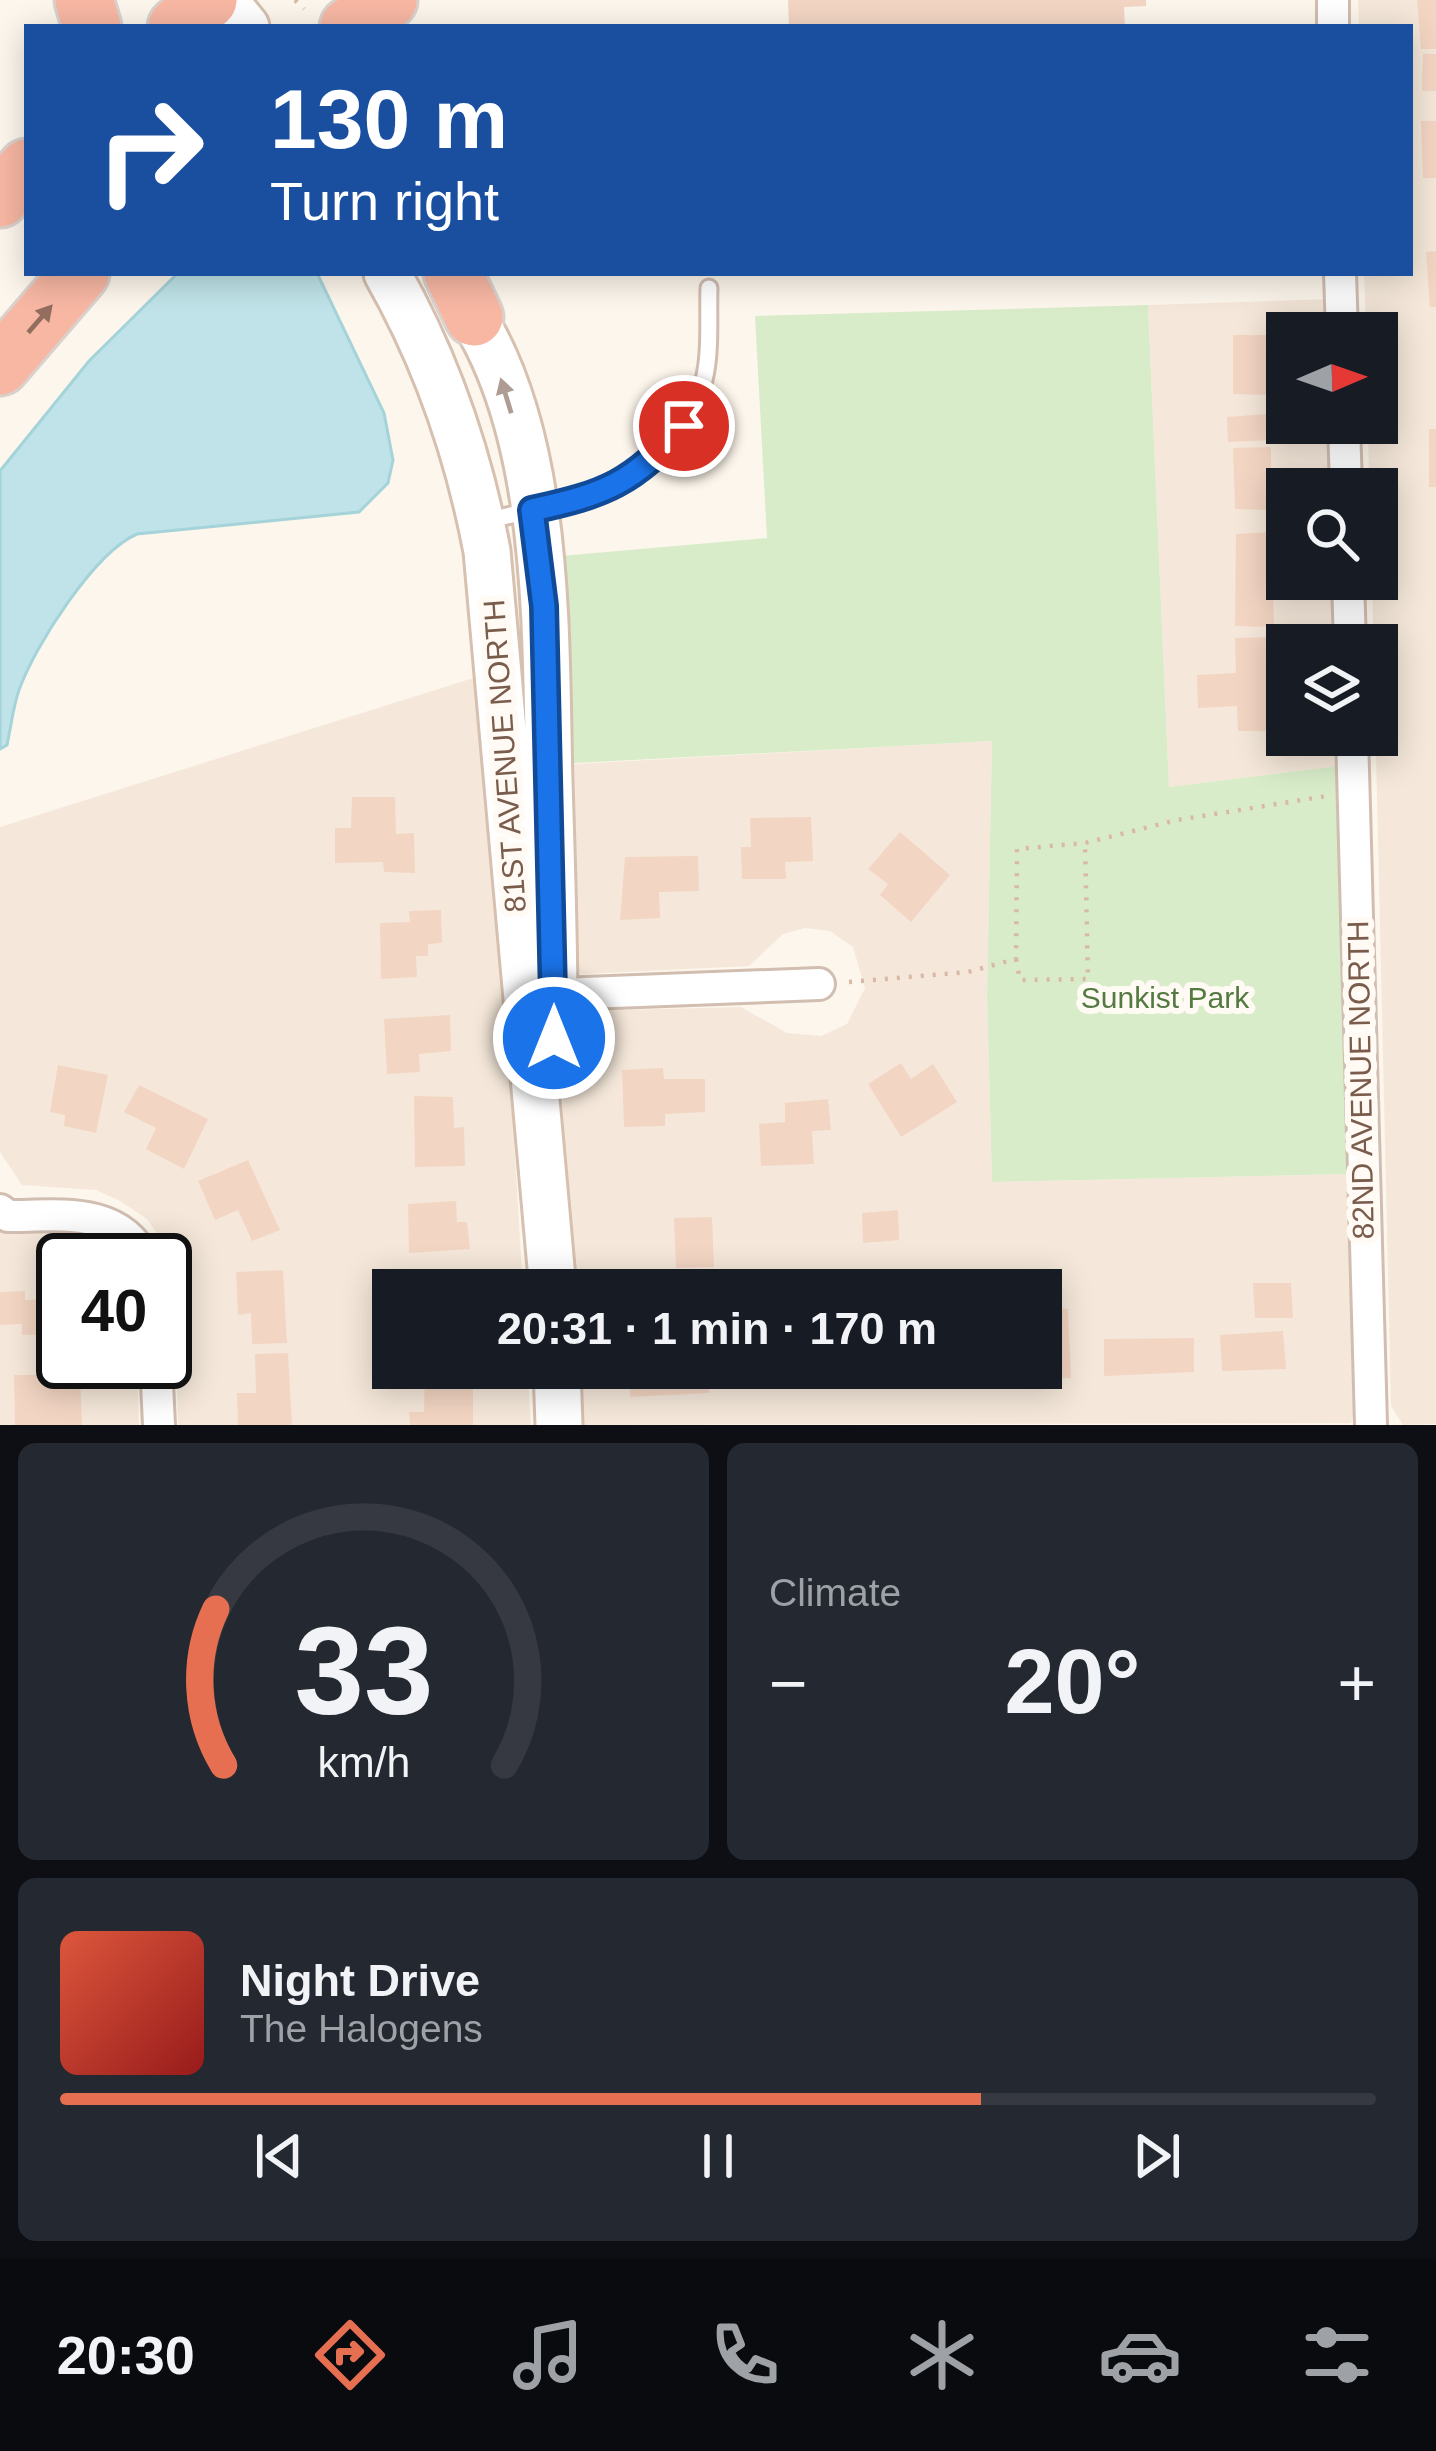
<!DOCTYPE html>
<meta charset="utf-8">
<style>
body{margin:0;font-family:Helvetica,sans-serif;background:#242831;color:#f1f3f6;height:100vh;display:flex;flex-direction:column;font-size:45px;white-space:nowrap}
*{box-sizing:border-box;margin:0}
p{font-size:39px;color:#9ea1a6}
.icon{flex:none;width:66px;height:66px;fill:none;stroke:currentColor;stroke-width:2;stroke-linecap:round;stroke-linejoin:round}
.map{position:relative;height:1425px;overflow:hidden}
.drawer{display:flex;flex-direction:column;gap:18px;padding:18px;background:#0d0f14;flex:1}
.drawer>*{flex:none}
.top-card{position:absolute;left:24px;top:24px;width:1389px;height:252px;border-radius:0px;box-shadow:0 6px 30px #0003;background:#1a4fa0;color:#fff;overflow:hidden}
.needle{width:78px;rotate:88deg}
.tools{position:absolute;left:1266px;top:312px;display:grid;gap:24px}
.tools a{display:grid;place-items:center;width:132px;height:132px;border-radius:0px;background:#171b24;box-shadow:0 6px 30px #0003;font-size:60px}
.speed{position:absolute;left:36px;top:1233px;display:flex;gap:24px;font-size:60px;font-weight:700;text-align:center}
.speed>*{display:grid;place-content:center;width:156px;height:156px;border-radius:50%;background:#171b24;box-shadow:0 6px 30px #0003;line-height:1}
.speed .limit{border:6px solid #111;border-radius:18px;background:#fff;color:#111}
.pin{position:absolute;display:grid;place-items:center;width:102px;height:102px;color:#fff;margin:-51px;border:6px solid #fff;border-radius:50%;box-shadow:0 3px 12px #0007}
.me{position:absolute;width:132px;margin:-66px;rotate:0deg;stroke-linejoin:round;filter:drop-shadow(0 0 9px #0008)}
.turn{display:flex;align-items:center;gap:42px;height:252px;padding:0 48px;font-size:54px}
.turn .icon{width:156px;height:156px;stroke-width:2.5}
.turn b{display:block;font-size:84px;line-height:102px}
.big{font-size:90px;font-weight:600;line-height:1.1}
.drawer .widget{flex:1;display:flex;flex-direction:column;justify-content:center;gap:18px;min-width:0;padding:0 42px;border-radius:18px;background:#242831}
.drawer .dial{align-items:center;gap:0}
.dial svg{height:312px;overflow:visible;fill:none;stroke:#363941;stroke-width:7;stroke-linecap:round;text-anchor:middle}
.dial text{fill:#f1f3f6;stroke:none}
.song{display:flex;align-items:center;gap:36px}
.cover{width:144px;height:144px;border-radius:18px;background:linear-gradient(135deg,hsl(10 70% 55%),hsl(0 70% 35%))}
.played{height:12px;border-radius:6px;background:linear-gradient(90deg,#e76f51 70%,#363941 70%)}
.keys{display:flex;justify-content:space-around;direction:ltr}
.heat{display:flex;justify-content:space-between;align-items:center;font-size:66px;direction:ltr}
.drawer .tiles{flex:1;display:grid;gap:18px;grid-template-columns:1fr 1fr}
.widget:last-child{grid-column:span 2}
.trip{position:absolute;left:372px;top:1269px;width:690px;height:120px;border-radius:0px;background:#171b24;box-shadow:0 6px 30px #0003;font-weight:600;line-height:120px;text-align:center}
.menu{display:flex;height:192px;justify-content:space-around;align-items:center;background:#090b0e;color:#9ea1a6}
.menu .icon{width:84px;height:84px}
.menu .active{color:#e76f51}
.menu b{font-size:54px;color:#f1f3f6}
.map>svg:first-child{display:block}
.residential{fill:#f5e8da}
.green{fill:#d8ecc9}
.water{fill:#bfe3e8;stroke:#a5d3da;stroke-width:3}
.building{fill:#f3d5c3}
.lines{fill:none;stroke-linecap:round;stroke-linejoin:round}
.lane-casing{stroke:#d1beb0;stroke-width:21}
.street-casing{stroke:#d1beb0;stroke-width:36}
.secondary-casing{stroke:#d6c0b0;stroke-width:51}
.highway-casing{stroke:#dad1cd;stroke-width:63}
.path{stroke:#d9b8a5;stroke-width:4.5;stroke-dasharray:3 9;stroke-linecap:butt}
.lane{stroke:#fff;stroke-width:15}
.street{stroke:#fff;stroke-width:30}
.secondary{stroke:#fff;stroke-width:45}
.highway{stroke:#f7b7a3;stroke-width:57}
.oneway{fill:#936e5e}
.oneway2{fill:#af9d94}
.route-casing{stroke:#114b97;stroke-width:30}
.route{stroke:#1a73e8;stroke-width:21}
.labels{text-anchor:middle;stroke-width:12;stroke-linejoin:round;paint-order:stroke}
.street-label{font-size:30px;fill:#7a5c4d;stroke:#fffaf3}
.park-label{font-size:30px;fill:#537a41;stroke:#fffaf3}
</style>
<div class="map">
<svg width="1436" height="1425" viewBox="0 0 1436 1425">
<rect width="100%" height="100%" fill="#fdf6ec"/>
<path class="residential" d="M1358,0H1436V1424L1403,1425L1391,1406L1372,579H1377V489H1369L1368,423H1377V333H1366L1364,273H1410V27H1359Z
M1329,299V333H1287V423H1331L1333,489H1287V579H1335L1336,645H1287V735H1338L1339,766L1169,787L1148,305Z
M486,674L523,1290H393V1368H527L531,1425H178L175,1286L168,1249L147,1219L120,1201L96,1190L22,1185L0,1152V827Z
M992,741L987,995L992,1182L1347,1174L1355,1411L1351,1423L572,1425L571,1368H1041V1290H568L561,1032L565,1022L579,1011L741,1007L787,1033L821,1036L847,1024L865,988L853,947L830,931L805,928L783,934L749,966L584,974L570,968L557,765Z
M77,1229L105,1237L128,1260H63V1362H137L139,1425H0V1232Z"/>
<path class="green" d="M1148,305L1169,787L1339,766L1347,1174L992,1182L987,995L992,741L557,764L549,557L767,538L755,316Z"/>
<path class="water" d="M178,273H317L384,413L393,460L388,483L359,512L137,534C95,552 35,645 19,690C13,707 11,727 7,745L0,749V471L89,361Z"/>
<path class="building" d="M788,0H1146V6L1124,7L1125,27H789Z
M1417,0H1436V49H1421Z
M1423,54H1436V91H1422Z
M1421,121H1436V178H1423Z
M1436,251V307H1430L1426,252Z
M1233,335H1269L1267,395L1233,394Z
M1268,414L1271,440L1228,442L1227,417Z
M1429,429H1436V487H1429Z
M1271,447V510L1235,509L1233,448Z
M1272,532L1274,627L1235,626L1236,534Z
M1274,637L1276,731H1238L1237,706L1198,708L1197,675L1236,673L1235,638Z
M352,797H395L396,834L414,833L415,873L384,872L383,862L335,863V828H351Z
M811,817L813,861L785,862L786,879H742L741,847H751L750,818Z
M900,832L950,875L911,922L880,895L888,884L868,869Z
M698,856L699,891L659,892L660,918L620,920L625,857Z
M441,910L442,943L428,944V956H416L417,977L381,979L380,923L410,922L409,911Z
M450,1015L451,1051L419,1054L420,1072L387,1074L384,1019Z
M901,1063L911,1079L933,1064L957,1102L901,1137L868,1084Z
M58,1065L108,1075L96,1133L64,1126L65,1115L50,1112Z
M663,1068L664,1079H705V1112L665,1114V1126L624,1127L622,1070Z
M139,1085L208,1119L184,1169L146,1149L156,1128L124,1112Z
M414,1096L453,1097L454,1128L464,1127L465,1166L415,1167Z
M828,1099L831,1130L812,1131L814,1164L761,1166L759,1124L785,1122V1103Z
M248,1160L280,1230L252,1241L238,1210L215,1220L198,1181Z
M456,1201L457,1222H467L470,1249L409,1253L408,1204Z
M898,1210L899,1240L863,1243L862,1213Z
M712,1217L714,1267L676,1268L674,1218Z
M283,1270L287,1343L252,1344L251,1313L238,1315L236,1272Z
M466,1274V1290H395L424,1284V1277Z
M970,1276H1001V1290H970Z
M1253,1283H1291L1293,1318H1255Z
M25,1291V1300L63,1298V1334L22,1335V1324L0,1325V1292Z
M1044,1308L1068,1309L1071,1378L1010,1379V1368H1041Z
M1283,1331L1286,1369L1222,1371L1220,1335Z
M1194,1338V1372L1104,1376V1339Z
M288,1353L292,1425H238L237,1393H256L255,1354Z
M425,1368H460L459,1389H473V1425H410L409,1412H424Z
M629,1368H707L709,1393L630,1397Z
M772,1368H832L833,1387L772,1389Z
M854,1368H953L954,1384H855Z
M14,1375H80L82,1425H15Z"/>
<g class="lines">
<g class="lane-casing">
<path id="lane" d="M485,521C571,501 680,484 704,380C711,352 708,317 709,288"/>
</g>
<g class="street-casing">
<path id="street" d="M1333,0V27
M1340,273L1342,333
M1344,423L1346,489
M1348,579L1350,645
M1352,735L1371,1425
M535,995L819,984
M0,1210L8,1216C59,1216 119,1206 145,1260
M156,1362L159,1425"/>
</g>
<g class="secondary-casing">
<path id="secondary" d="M224,0L246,27
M387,273C437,361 468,451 487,551L553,1290
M456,293C553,418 545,632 549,782C552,874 555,965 554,1057
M557,1368L559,1425"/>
</g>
<g class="highway-casing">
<path id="highway" d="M84,0L92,27
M177,27L208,0
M349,27L388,0
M0,198L27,168
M453,273L474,317
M0,366L80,273"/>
</g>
<path class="path" d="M295,0L304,9
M1016,959L1020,980L1088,979L1085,843
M849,982L968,972L1016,959L1017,849L1085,843L1177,820L1327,796"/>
<use href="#lane" class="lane"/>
<use href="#street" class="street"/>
<use href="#secondary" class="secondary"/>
<use href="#highway" class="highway"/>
</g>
<defs><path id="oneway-solid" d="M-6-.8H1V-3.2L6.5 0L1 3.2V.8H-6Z" transform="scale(3)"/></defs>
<use class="oneway" href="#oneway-solid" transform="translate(40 319) rotate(-49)"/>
<use class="oneway2" href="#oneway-solid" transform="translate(506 396) rotate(-107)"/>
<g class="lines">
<g class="route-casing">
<path id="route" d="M554,1038L544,606L532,510C606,494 633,483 684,426"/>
</g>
<use href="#route" class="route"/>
</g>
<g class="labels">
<g class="street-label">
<text transform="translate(505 756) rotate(-94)" y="10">81ST AVENUE NORTH</text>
<text transform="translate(1361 1080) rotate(-91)" y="10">82ND AVENUE NORTH</text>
</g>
<g class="park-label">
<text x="1165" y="1008">Sunkist Park</text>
</g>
</g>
</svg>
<div class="tools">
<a><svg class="needle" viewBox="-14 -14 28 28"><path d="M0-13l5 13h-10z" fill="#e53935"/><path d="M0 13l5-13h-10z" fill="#9ea1a6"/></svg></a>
<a><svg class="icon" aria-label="search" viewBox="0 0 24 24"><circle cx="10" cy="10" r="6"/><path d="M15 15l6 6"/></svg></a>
<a><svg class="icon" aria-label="layers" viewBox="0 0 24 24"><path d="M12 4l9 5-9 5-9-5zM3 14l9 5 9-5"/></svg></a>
</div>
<div class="speed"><div class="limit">40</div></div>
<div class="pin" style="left:684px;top:426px;background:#d93025"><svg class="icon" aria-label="arrive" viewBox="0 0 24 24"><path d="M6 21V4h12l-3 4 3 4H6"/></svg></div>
<svg class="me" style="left:554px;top:1038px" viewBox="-20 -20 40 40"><circle r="17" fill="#1a73e8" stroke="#fff" stroke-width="3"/><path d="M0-11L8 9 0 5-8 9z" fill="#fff"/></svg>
<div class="trip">20:31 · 1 min · 170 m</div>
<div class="top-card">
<div class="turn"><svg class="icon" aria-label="right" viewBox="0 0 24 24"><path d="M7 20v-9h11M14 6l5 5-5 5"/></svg><div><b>130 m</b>Turn right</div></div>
</div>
</div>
<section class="drawer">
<div class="tiles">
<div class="widget dial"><svg viewBox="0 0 100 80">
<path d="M14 69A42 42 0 1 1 86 69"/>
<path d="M14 69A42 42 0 0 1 12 29" stroke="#e76f51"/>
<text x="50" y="56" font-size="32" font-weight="700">33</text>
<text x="50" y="72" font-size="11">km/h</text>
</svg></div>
<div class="widget"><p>Climate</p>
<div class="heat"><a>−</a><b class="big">20°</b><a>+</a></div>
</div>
<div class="widget">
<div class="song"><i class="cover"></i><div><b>Night Drive</b><p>The Halogens</p></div></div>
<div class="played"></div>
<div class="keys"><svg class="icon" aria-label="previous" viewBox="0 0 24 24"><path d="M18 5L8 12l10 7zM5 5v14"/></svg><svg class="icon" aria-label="pause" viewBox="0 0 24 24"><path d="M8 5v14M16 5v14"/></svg><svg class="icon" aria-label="next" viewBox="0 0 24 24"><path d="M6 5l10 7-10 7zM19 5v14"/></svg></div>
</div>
</div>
</section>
<nav class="menu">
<b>20:30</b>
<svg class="icon active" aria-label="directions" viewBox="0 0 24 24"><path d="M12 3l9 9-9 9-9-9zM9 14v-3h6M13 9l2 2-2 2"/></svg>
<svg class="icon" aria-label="music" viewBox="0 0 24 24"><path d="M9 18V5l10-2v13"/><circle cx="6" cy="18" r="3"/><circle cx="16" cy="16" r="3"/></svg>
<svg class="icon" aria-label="phone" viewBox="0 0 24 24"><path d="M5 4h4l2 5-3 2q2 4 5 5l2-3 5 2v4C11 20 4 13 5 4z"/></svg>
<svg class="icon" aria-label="climate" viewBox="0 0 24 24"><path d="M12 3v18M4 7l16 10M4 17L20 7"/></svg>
<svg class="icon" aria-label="car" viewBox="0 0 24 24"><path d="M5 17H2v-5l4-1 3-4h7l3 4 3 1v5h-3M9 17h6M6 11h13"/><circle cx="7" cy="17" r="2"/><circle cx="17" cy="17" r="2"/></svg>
<svg class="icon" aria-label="filters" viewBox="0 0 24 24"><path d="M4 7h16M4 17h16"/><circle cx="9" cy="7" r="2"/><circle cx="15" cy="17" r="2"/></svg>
</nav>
